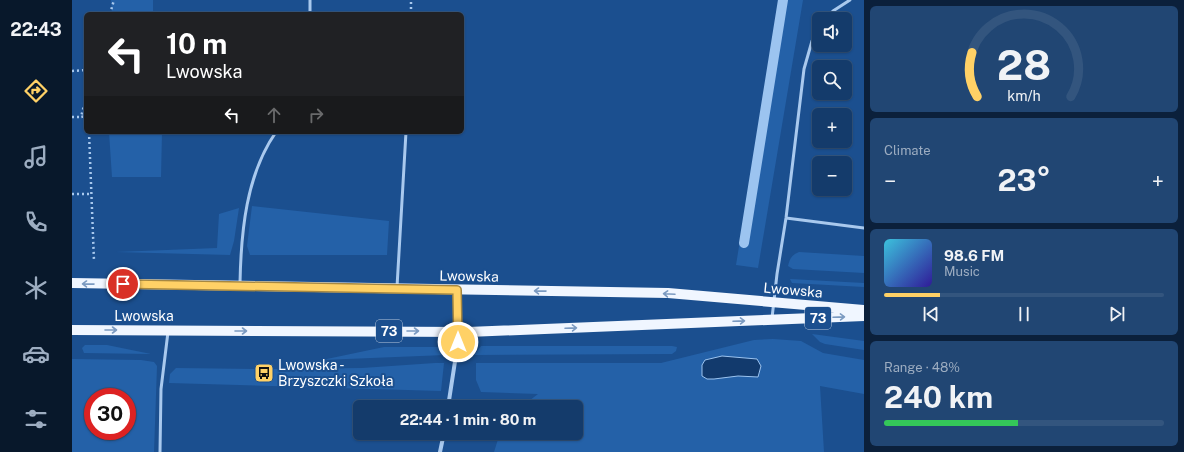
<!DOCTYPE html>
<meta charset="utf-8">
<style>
body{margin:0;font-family:"Public Sans",sans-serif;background:#214673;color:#f1f3f6;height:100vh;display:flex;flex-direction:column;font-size:15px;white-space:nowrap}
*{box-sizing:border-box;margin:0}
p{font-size:13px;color:#9dadc1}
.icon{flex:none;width:22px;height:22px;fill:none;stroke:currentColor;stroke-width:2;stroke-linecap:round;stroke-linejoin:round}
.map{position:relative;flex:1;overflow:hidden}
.details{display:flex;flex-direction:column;gap:6px;padding:6px;background:#0b203b;width:320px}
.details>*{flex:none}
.guide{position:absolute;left:12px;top:12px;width:380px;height:122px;border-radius:6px;box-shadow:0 1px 3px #0004,0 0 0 1px #33557e;background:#202124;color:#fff;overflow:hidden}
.buttons{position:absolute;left:740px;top:12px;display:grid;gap:8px}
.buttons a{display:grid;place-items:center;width:40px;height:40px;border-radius:6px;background:#143b6b;box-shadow:0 1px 3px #0004,0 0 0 1px #33557e;font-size:20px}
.speed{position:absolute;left:12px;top:388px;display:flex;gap:8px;font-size:20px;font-weight:700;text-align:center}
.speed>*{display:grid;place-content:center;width:52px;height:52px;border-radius:50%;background:#143b6b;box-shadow:0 1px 3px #0004,0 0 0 1px #33557e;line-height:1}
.speed .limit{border:6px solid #d22;background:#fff;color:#111}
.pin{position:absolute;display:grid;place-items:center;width:34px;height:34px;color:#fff;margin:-17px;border:2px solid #fff;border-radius:50%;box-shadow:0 1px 4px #0007}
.me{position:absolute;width:44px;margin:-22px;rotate:0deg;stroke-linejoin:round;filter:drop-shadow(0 0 3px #0008)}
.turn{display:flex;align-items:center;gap:14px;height:84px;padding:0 16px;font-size:18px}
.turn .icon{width:52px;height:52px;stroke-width:2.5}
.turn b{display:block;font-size:28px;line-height:34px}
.lanes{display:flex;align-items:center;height:38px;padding:0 16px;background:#0003;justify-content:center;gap:20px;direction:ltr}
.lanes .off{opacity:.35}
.big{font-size:30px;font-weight:700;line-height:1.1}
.details .tile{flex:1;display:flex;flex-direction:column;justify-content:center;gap:6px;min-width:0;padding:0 14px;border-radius:6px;background:#214673}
.details .dial{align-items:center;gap:0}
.dial svg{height:104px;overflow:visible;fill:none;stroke:#33557e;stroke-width:7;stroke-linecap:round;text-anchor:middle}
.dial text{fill:#f1f3f6;stroke:none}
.song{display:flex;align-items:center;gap:12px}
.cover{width:48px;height:48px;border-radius:6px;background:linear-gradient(135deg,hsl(190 70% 55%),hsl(250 70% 35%))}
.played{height:4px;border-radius:2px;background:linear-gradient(90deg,#ffd166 20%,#33557e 20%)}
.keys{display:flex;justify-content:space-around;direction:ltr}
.heat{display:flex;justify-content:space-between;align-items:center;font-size:22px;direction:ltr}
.charge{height:6px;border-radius:3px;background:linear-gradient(90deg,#34c759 48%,#33557e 0)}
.trip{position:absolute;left:281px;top:400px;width:230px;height:40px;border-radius:6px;background:#143b6b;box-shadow:0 1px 3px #0004,0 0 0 1px #33557e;font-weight:700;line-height:40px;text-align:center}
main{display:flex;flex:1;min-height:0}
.dock{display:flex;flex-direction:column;width:72px;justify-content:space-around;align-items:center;background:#08182b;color:#9dadc1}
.dock .icon{width:28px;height:28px}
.dock .selected{color:#ffd166}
.dock b{font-size:18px;color:#f1f3f6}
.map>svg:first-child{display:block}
.green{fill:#2461a8;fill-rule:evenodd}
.water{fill:#123a6d;stroke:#9cc4f0}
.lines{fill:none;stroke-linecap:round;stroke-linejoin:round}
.stream{stroke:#9cc4f0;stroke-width:10}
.path{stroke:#a9c9ee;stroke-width:2.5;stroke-dasharray:2 3;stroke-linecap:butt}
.lane{stroke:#a9c9ee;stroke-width:3}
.street{stroke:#a9c9ee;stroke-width:4}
.primary{stroke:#f0f6ff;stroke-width:10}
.oneway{stroke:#7b9ac1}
.route-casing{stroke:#a68842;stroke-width:10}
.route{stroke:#ffd166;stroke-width:7}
.labels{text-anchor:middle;stroke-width:4;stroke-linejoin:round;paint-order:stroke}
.shield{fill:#1b4f8f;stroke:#bbcadd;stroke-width:1}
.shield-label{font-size:13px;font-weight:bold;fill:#fff}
.street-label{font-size:14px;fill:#fff;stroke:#1b4f8f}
.poi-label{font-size:14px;fill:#fff;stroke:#1b4f8f;text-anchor:start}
</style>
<main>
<nav class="dock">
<b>22:43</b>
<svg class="icon selected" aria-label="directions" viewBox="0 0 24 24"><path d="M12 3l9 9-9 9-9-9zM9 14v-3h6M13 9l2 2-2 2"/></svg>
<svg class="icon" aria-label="music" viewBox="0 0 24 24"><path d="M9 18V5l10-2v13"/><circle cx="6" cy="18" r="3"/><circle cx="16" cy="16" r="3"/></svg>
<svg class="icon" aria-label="phone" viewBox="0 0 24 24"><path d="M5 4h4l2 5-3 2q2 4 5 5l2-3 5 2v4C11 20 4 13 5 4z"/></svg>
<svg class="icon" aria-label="climate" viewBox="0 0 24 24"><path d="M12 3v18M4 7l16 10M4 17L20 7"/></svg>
<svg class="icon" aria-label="car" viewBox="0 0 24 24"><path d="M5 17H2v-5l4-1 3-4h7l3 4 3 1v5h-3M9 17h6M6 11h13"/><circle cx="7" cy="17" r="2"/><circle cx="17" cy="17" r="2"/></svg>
<svg class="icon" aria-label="filters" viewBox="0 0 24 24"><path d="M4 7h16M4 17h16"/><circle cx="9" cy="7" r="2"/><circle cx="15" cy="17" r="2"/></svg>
</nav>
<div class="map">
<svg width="792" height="452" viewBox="0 0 792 452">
<rect width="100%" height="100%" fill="#1b4f8f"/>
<path class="green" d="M39,0H81V14H40Z
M707,0H731L686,268L664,265Z
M37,132H90L89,177H40Z
M180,206L317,221L315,255H178L175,246Z
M167,208L162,241L158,255L44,252L145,248L147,214Z
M727,252L792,256V273L721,269L716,266C718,258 720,255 727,252Z
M718,279L792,283V287L720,283Z
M740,334L792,341V350L753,344L748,342Z
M701,339L729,341L751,353L792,360V394L748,386L752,452H422L428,433H504V407H449L466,394L409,392L404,380V363H589L682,340Z
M13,345H35L79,354L12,353L10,348Z
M409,346H600L605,347L604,351L600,354L402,355Z
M312,347H372L373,355L250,360Z
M0,359L69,360L82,362L85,366L82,452H0ZM21,397H55V431H21Z
M363,363H372L369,391L97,383L98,374L104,368L184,369V375L200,376L201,369L290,368Z"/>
<path class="water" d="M650,356L685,359L689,366L686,377L666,376L642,379H635L630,376V365L633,360Z"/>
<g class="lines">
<path class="stream" d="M672,243L711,0"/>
<path class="path" d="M38,14L42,0
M339,14V0
M0,71L14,70
M14,98L9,117L14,116
M0,117H9
M17,132L22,261
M0,194H19"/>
<path class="lane" d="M238,14V0
M753,19L761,11L778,0
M714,218L792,228
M168,283C169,232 174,175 204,132
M325,287L334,132
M700,318L705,274L714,218L732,69L740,41L747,29
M88,452L89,389L96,332"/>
<path class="street" d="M376,407L386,342L385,290
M368,452L372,433"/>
<path class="primary" d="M0,283L596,293L792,310
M0,330L396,332L792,316"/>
</g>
<defs><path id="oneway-shaft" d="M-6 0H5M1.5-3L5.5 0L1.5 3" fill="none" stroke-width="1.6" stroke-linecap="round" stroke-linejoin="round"/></defs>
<g class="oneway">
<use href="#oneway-shaft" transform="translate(16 284) rotate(-179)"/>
<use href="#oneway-shaft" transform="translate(468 291) rotate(-179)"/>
<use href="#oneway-shaft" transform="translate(597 294) rotate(-177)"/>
<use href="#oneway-shaft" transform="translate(767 317) rotate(-2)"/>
<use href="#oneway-shaft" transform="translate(667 321) rotate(-2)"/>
<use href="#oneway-shaft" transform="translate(499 328) rotate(-2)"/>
<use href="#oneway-shaft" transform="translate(39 330)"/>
<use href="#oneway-shaft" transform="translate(169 331)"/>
<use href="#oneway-shaft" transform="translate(341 331)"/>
</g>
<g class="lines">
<g class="route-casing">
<path id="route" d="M51,284L385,290L386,342"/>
</g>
<use href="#route" class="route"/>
</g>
<defs>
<g id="bus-square" transform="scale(1)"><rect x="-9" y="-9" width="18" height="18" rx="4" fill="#ffd166" stroke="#1b4f8f"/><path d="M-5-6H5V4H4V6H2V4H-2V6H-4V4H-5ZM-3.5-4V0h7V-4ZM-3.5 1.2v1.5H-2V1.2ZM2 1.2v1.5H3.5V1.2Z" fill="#111"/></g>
</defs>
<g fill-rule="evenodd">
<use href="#bus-square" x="192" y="373"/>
</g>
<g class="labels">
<g class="shield">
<rect x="733" y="307" width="26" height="22" rx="3"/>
<rect x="304" y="320" width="26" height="22" rx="3"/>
</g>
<g class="shield-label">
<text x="746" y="323">73</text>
<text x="317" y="336">73</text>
</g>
<g class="street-label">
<text transform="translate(397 276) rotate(1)" y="5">Lwowska</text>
<text transform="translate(721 290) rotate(5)" y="5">Lwowska</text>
<text x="72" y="321">Lwowska</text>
</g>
<g class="poi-label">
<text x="206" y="370">Lwowska -<tspan x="206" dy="16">Brzyszczki Szkoła</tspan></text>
</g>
</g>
</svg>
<div class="buttons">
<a><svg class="icon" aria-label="sound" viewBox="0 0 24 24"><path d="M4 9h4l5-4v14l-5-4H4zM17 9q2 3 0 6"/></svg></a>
<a><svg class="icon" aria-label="search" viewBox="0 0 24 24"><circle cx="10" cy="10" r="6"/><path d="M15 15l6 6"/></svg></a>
<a>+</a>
<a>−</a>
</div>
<div class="speed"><div class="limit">30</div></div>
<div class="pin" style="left:51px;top:284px;background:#d93025"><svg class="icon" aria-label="arrive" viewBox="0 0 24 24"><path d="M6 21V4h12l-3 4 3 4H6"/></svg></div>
<svg class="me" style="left:386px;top:342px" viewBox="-20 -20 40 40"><circle r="17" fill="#ffd166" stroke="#fff" stroke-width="3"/><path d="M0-11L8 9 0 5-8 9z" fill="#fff"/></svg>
<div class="trip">22:44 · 1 min · 80 m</div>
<div class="guide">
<div class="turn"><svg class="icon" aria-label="left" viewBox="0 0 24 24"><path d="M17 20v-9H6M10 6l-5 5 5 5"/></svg><div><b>10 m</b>Lwowska</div></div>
<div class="lanes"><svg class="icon" aria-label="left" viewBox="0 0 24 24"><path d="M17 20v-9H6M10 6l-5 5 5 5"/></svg><svg class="icon off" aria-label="ahead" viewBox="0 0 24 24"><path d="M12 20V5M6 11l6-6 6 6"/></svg><svg class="icon off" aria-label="right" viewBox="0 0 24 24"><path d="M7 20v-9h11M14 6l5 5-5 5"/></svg></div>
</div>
</div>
<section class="details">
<div class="tile dial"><svg viewBox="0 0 100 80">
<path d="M14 69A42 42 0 1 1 86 69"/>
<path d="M14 69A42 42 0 0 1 10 35" stroke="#ffd166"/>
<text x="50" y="56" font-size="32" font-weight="700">28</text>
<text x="50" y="72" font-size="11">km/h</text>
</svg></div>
<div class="tile"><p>Climate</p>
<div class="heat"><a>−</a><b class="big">23°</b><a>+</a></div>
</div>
<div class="tile">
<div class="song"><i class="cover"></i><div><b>98.6 FM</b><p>Music</p></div></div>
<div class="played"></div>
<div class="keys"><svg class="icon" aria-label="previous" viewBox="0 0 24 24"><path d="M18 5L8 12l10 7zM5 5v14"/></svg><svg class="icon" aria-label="pause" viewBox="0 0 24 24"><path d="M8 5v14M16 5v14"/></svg><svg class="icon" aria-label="next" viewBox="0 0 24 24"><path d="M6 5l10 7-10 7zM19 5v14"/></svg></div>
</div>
<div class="tile"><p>Range · 48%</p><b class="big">240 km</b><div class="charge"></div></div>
</section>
</main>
